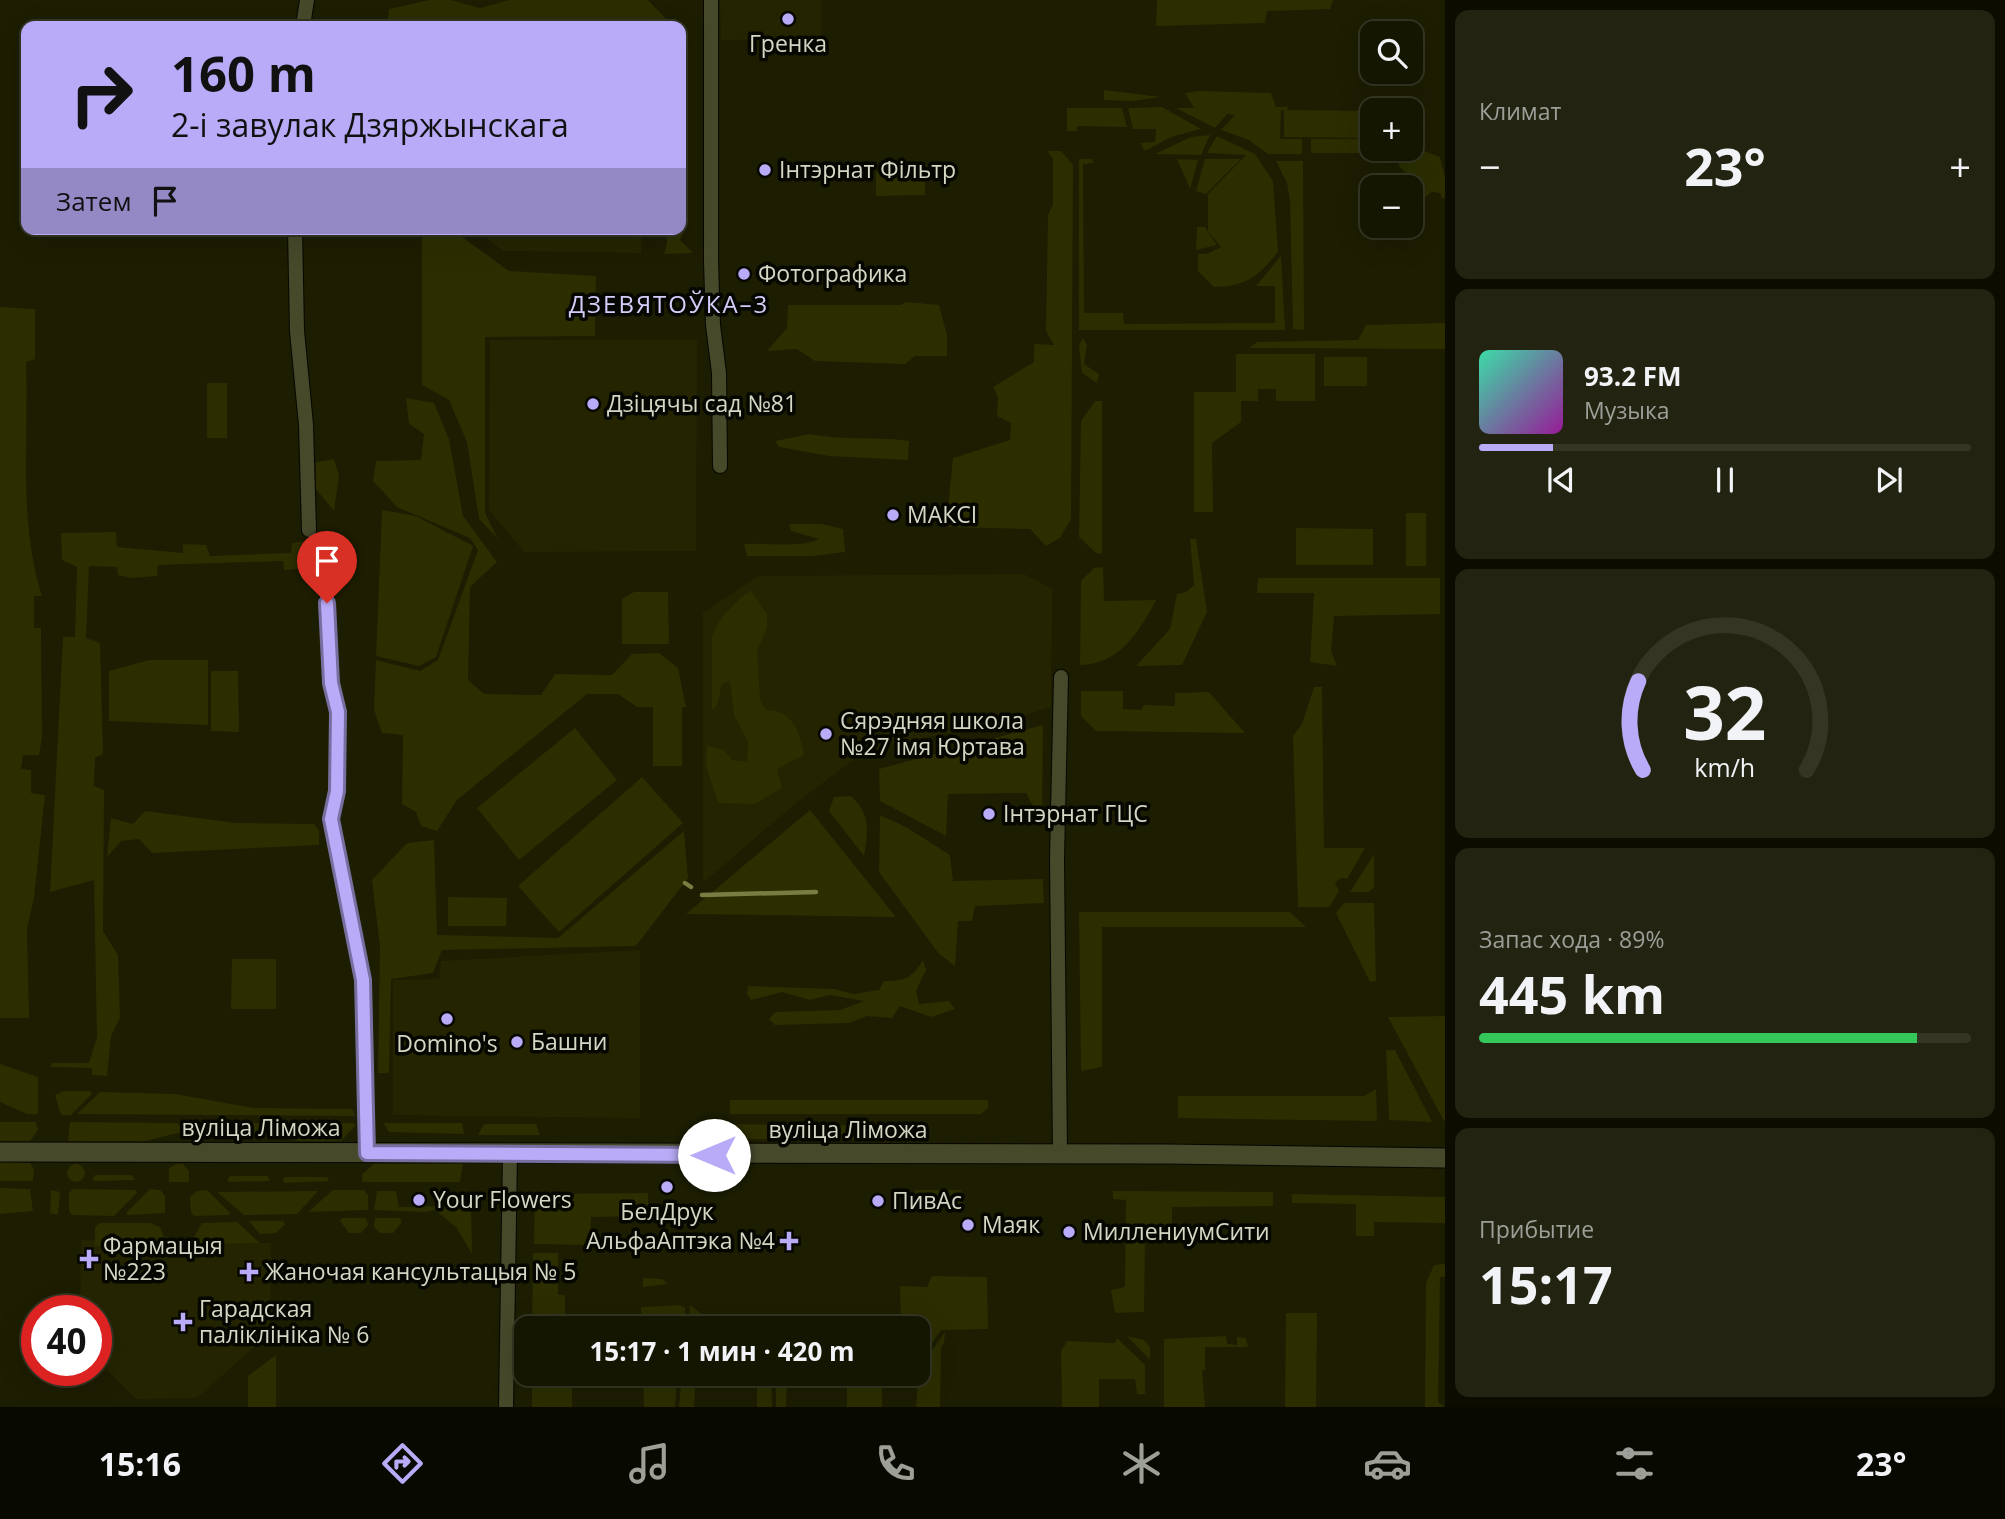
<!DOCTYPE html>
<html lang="ru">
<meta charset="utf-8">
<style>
body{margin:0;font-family:"Open Sans",sans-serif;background:#222310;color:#f1f3f6;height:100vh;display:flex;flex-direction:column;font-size:26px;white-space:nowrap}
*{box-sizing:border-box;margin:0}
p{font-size:23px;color:#9d9f99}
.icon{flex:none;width:38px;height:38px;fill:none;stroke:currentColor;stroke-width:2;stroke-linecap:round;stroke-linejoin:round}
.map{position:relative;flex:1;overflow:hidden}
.drawer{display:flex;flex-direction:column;gap:10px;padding:10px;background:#0c0c01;width:560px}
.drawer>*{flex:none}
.hud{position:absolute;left:21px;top:21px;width:665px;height:214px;border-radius:14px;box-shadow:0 7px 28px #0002,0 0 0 2px #343523;background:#b9abf7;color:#111;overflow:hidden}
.controls{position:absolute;left:1360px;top:21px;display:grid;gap:14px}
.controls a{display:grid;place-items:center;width:63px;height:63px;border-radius:14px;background:#151601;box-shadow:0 7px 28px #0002,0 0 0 2px #343523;font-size:35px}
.speed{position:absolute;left:21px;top:1295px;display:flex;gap:14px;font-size:35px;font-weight:700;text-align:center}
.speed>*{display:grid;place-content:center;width:91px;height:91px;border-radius:50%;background:#151601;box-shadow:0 7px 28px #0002,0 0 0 2px #343523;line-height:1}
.speed .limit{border:10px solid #d22;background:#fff;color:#111}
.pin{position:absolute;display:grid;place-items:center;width:60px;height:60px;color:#fff;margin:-72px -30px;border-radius:50% 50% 50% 0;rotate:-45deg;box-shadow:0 0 7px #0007}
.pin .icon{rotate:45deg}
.me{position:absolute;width:77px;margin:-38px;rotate:270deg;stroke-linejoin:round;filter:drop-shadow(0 0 5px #0008)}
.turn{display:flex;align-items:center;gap:24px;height:147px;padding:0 35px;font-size:32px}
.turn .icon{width:91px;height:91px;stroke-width:2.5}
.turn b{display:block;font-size:49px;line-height:60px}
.then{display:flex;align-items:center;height:66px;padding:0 35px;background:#0003;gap:14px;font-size:26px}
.big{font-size:52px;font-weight:700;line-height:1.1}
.drawer .card{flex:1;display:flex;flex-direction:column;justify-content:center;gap:10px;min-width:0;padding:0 24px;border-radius:14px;background:#222310}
.drawer .dial{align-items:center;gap:0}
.dial svg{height:182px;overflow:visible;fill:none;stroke:#343523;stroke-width:7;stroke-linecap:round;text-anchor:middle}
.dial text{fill:#f1f3f6;stroke:none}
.song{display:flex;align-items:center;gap:21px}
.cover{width:84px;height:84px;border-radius:10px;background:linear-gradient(135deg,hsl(160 70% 55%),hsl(300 70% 35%))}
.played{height:7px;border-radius:4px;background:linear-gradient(90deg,#b9abf7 15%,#343523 15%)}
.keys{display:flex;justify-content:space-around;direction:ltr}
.heat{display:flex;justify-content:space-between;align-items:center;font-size:38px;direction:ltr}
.charge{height:10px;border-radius:5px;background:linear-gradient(90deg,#34c759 89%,#343523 0)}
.trip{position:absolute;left:514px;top:1316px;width:416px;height:70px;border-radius:14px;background:#151601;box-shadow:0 7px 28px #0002,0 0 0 2px #343523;font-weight:700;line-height:70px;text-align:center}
.menu{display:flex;height:112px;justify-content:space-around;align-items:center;background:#080900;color:#9d9f99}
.menu .icon{width:49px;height:49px}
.menu .on{color:#b9abf7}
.menu b{font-size:32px;color:#f1f3f6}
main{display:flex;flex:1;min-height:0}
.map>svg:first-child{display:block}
.built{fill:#242500}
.green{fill:#2c2e00}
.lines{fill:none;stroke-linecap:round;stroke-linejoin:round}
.stream{stroke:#7a7d41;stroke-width:4.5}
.street-casing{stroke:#070700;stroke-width:16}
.secondary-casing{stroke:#070700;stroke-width:21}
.street{stroke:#47492b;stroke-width:14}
.secondary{stroke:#47492b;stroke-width:19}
.route-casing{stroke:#786fa1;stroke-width:18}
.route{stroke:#b9abf7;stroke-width:12}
.poi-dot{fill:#b9abf7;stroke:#060701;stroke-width:2.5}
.labels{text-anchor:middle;stroke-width:7;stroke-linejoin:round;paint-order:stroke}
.poi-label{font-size:23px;fill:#d5d7c5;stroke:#060701;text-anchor:start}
.street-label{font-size:23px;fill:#d5d7c5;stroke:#060701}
.neighbourhood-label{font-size:24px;letter-spacing:2px;fill:#d4cdf9;stroke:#060701}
</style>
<main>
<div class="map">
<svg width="1445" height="1407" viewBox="0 0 1445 1407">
<rect width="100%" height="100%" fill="#1c1d01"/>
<path class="built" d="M720,0H821V39L721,40Z
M476,229H641V253L503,251Z
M490,340H697L696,551L524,552L489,510Z
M1024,574L1052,589L1051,707L988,727L909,740L861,754L795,804L703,883V613L758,576Z
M640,950V1118L393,1115V980L439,979L441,961Z
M81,1240L271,1243L270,1333L197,1398L136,1399L96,1359V1311H80Z"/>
<path class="green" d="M430,0H451L480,8L509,0H648L667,20L661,26H387L389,9Z
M1157,0H1333L1330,9L1267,11L1265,23L1156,26Z
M1367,23L1414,24V36L1411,40L1410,33H1372V48L1358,33Z
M1104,90L1161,97L1132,101L1104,100Z
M1198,91L1271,93L1276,107H1288L1287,110L1372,111V138L1284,137V110H1281L1280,139H1302V154H1268L1249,140L1221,130L1235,115L1227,114L1215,128L1176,108H1194L1185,93Z
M1162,107L1201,129L1171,137L1145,151L1140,143L1155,142L1156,129H1133L1128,108Z
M1067,108H1122L1127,127L1077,126V131H1067Z
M1210,135L1201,155L1155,154L1191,137Z
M1217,136L1255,154L1273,181L1278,252C1258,276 1247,287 1214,287L1198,271V254H1207L1221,247L1208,231V194L1246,155L1207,153Z
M1311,139H1367V153H1311Z
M1411,146L1440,157L1445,178V198H1442L1440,193L1432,192L1425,197H1411L1410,187H1399L1415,183L1399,166L1398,152H1380V149H1410Z
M1047,151H1061L1073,165L1071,519L1060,538L1046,546L1030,529L946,527L953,458L1010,440L1011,423L997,416L998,397L993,387L1034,362V344L1054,345L1046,331L1048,215L1053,204V158Z
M1079,159H1093V163L1083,164L1084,313H1123L1124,324L1275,323V286H1256L1281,256L1285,330H1079Z
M1177,159L1198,160L1190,189Z
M1205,159H1241L1206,194L1196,191Z
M1276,161H1303L1304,330L1293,329L1290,200L1287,183Z
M925,171V195L876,196V172Z
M681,227L685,229L680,240L693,253L664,254L667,243L665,229Z
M1197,227H1205L1217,245L1196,250Z
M422,229H451L509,271L596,276L595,336L485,337V513L498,539L479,519L467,442L449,400L422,385Z
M602,229H643L635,238L627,233L606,236Z
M905,302L939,305L947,335V356H915L905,364L815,361L797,349L767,351L787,328L788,305H901Z
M0,307L35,309V359L26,362C29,440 18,520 42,596H34V628H41L42,737L39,755H23L21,769L31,770V793L45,795L34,898L27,928L29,1018H0Z
M1445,323V349L1249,348L1257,342L1358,340L1366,325Z
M1083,338L1087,345L1084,364L1099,374L1097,383L1082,373L1079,345Z
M1236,354H1315V401H1276V389H1258V401H1241V422L1212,443L1213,512H1194V392H1236Z
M1324,357H1367V386H1324Z
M207,383H227V438H207Z
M406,398L434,403L449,439L463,516L497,562L470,587L468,680L484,694L541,695L555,674L612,675L632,654L659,653L678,668L686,707H682V766H653V707H637L618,694H587L457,800L437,831L421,826L416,812L402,804L403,735L382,733L374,710L376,660L420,671L438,660L478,550L470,538L397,507L373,481L376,461L421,460L424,434L409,424Z
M1095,401H1102V554L1096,553L1079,537L1081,421Z
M810,434C843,441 876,436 909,441L908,460L829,456L779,447L775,441Z
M334,459L339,476L334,511L316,489V462Z
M382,510L416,516L473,546L436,657L419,666L376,656Z
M1406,513H1426V566H1406Z
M789,524H822L843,529L845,552L813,556H747L744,544C765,543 802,548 819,539L791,531Z
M1296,528L1373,529V565H1296Z
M116,532L117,547L183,553V544L206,545L210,556L291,553L292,543L306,541L316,568L284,570L283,561L158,565L157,576L132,578L118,575L117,567L89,566L86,638L100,643L103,754L95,758L94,786L104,790L103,931L118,955L120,1018L111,1036L107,1076L92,1075V1068L51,1067V1063H89L97,1037L94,880L50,892L63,637H75L77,567L62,560L61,533Z
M1190,539H1196L1207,612L1182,665L1136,666L1170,629L1177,594L1186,592L1194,585Z
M1103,567L1104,601L1156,600C1139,632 1119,665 1080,665L1081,581L1094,568Z
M1258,578H1440V614L1334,616L1331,651L1337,666L1310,662L1314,593H1257Z
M751,591L767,614V628L757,651L760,699L766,710C794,711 799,731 804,755L777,769L782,788L755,804L718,803L706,765L707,746L724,750L732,760L747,762L748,742L734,715L730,681L722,684L717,705L712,710V637C716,621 738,598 751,591Z
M634,592H668L669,644H622V599Z
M149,660H208V725L109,721V671Z
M211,671H238L239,732L211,731Z
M1314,687H1322L1324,848H1365L1347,879L1341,878L1335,883L1339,891L1329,907H1298L1293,736L1302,724Z
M1081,691H1123V709L1141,710L1144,705L1175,706V693L1209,692L1245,733L1096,731L1081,716Z
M1043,725L1042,822L1026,793L948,794L946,836L880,801L879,769Z
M575,728L617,780L519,860L477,808Z
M642,777L683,823L559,932L518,886Z
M851,796C871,814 868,831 864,856L829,811L834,797Z
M810,810L896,917L686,914Z
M145,811L236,823L314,824L319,830V845L152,853L139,839L121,841L107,857L111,818L133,824Z
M880,815L906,827L950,855L953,881L1043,879L1044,903L975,906L972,921H958L955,966L939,954L879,872Z
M684,831L688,878L636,946L442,950L433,973L391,979L389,1073H378L380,946L372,880L407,843L434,840L437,935L558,938Z
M1374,854V888L1368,892H1350Z
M448,897L507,898L506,926H448Z
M1344,903H1374L1376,981L1370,982L1336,913Z
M1079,912H1290L1306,927H1102V1067L1081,1071Z
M232,959H276V1009H231Z
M923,960L926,970L916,991L919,1004L949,1001L955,1009L931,1017L900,1006L892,1018L867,1016L849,1023L775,1025L769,1019L775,1012L840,1010L864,1001L830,995L810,1000L782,992L751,1000L747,994L748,986L835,989L853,994L879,990L884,981C905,981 912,978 923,960Z
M1445,1016V1121H1444L1388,1017Z
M1386,1050H1395L1432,1122L1389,1120Z
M0,1064L38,1077V1114H27L0,1102Z
M1376,1089L1377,1121L1178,1118V1096H1364Z
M64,1091H90L92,1094L71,1115H61L55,1095Z
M100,1092L175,1094L254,1108L352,1109L356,1116L77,1114Z
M730,1100H988V1108L981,1114H730Z
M0,1122H36L38,1130L30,1141H0Z
M70,1122L177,1123L183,1129L182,1132L145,1141H68Z
M253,1123H353L356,1125L341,1141H299L253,1134L250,1126Z
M383,1123H462L464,1134L389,1132Z
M484,1124H536L540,1135H478Z
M720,1124L905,1126L911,1140L728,1139L721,1132Z
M0,1162L30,1163L34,1169L33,1181H0Z
M67 1173a9 9 0 1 1 18 0a9 9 0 1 1-18 0Z
M176,1164H183L189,1171V1182H169V1168Z
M374,1164H463L460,1182H362V1174Z
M95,1175H132L135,1180L95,1181L92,1180Z
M230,1176H268L270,1181L230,1182L227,1180Z
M285,1177H327L329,1181L285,1183L282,1181Z
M0,1188L30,1189L33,1211L0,1214Z
M73,1189L136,1190L137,1193L114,1216L72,1215L69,1211V1193Z
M150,1189L160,1190L165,1196V1213L128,1215L126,1213Z
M51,1190L60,1192L58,1215L50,1213Z
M207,1190L230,1213L229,1215L194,1216L191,1213L190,1197L197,1191Z
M333,1190H364L368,1195V1210L308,1212Z
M915,1190H961L963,1205L916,1207Z
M318,1191L297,1214L244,1215L217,1192Z
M377,1191H396L399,1207L446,1206L447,1192L467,1195L471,1205L472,1254L456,1227L435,1210L425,1212L374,1210Z
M1113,1191L1273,1192V1206L1172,1207V1240L1145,1241L1144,1312L1115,1313L1111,1290L1125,1287L1126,1200L1113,1199Z
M648,1193V1216L591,1217L590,1245L534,1244L535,1194Z
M1292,1194L1445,1197V1223L1374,1222V1236H1356V1204L1292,1203Z
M342,1218H366L368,1225L361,1233H349L340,1221Z
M375,1218H400L402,1222L393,1233H380L374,1227Z
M249,1221H283L285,1224L276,1233L260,1234Z
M237,1222L260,1243L190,1244L202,1223Z
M100,1223H150L160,1227L167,1245L95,1246V1227Z
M533,1253H558V1295H565V1321H558V1328H532Z
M1445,1264V1277H1440L1438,1402L1445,1407H1425L1426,1283L1434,1265Z
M932,1276L987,1277L988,1329L941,1330L919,1362V1328H901L900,1286L927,1287Z
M643,1278L662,1279L668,1284L643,1287Z
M680,1305L685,1308V1328H642L641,1307Z
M690,1305L712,1322L738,1325L739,1328H689Z
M1286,1313H1317L1316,1407H1285Z
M945,1332L944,1343L941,1347L940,1407H916L919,1369Z
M1127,1336L1144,1340L1150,1347V1360Z
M1226,1336L1227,1344L1237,1345V1337L1246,1338L1248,1347H1205V1370H1202L1205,1407H1164V1339Z
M1117,1338L1145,1365V1394H1137L1135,1379H1099V1407H1062L1061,1351L1067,1341L1115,1343Z
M276,1355V1407H248V1376Z
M532,1374H572V1407H532Z
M643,1374H677L675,1407H644Z
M682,1374H696L694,1407H679Z
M771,1374L772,1407H757V1386Z
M776,1374H827V1382L787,1383L786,1407H776Z
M847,1374H878L882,1378V1407H847Z"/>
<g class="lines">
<path class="stream" d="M685,883L691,887
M702,895L816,892"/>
<g class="street-casing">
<path id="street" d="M711,0V261L713,325L719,373L720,466
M303,26L307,0
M295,229L297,331L306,425L309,530
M326,576L331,683L338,712L337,791L331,819L363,980L367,1153
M1060,1154L1057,859L1061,677
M506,1407L510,1154"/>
</g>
<g class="secondary-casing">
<path id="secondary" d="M0,1152L1166,1154L1445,1158"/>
</g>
<use href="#street" class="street"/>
<use href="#secondary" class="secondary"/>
</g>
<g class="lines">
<g class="route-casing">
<path id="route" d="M327,603L331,683L338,712L337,791L331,819L363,980L367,1153L714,1155"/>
</g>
<use href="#route" class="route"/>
</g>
<g class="poi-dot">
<circle cx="788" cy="19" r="7"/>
<circle cx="765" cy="170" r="7"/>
<circle cx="744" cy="274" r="7"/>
<circle cx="593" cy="404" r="7"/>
<circle cx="893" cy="515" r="7"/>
<circle cx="826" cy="734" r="7"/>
<circle cx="989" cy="814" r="7"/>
<circle cx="447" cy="1019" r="7"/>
<circle cx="517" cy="1042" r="7"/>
<circle cx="667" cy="1187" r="7"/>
<circle cx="419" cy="1200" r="7"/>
<circle cx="878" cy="1201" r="7"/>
<circle cx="968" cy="1225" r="7"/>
<circle cx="1069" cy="1232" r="7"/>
<path d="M785.5 1230.5h7v7h7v7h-7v7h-7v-7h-7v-7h7z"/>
<path d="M85.5 1248.5h7v7h7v7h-7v7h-7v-7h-7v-7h7z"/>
<path d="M245.5 1261.5h7v7h7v7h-7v7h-7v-7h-7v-7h7z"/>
<path d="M179.5 1311.5h7v7h7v7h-7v7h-7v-7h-7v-7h7z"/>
</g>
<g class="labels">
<g class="poi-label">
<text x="788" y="52" text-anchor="middle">Гренка</text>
<text x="779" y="178">Інтэрнат Фільтр</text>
<text x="758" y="282">Фотографика</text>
<text x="607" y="412">Дзіцячы сад №81</text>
<text x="907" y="523">МАКСІ</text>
<text x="840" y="729">Сярэдняя школа<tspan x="840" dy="26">№27 імя Юртава</tspan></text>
<text x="1003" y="822">Інтэрнат ГЦС</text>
<text x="531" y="1050">Башни</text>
<text x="447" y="1052" text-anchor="middle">Domino's</text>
<text x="433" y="1208">Your Flowers</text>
<text x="892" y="1209">ПивАс</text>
<text x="667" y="1220" text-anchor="middle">БелДрук</text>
<text x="982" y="1233">Маяк</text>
<text x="1083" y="1240">МиллениумСити</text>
<text x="775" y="1249" text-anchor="end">АльфаАптэка №4</text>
<text x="103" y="1254">Фармацыя<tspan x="103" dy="26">№223</tspan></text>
<text x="265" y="1280">Жаночая кансультацыя № 5</text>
<text x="199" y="1317">Гарадская<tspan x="199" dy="26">паліклініка № 6</tspan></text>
</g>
<g class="street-label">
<text x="261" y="1136">вуліца Ліможа</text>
<text x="848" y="1138">вуліца Ліможа</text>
</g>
<g class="neighbourhood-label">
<text x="669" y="313">ДЗЕВЯТОЎКА–3</text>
</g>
</g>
</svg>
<div class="controls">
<a><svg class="icon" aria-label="search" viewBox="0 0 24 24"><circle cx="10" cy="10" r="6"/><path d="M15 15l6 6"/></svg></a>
<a>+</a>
<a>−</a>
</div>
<div class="speed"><div class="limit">40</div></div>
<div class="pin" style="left:327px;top:603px;background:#d93025"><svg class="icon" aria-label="arrive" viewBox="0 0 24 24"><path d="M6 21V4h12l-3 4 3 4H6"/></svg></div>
<svg class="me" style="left:714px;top:1155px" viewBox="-20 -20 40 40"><circle r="19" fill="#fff"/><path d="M0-13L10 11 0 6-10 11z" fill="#b9abf7"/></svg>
<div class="trip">15:17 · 1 мин · 420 m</div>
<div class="hud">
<div class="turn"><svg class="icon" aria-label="right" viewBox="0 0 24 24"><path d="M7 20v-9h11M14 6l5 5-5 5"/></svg><div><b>160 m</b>2-і завулак Дзяржынскага</div></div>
<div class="then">Затем<svg class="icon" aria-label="arrive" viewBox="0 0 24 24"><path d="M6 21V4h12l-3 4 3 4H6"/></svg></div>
</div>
</div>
<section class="drawer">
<div class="card"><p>Климат</p>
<div class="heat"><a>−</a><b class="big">23°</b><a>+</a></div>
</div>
<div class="card">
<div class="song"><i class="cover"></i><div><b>93.2 FM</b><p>Музыка</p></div></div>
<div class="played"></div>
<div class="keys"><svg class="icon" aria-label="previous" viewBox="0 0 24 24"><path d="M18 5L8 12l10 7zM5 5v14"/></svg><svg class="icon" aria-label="pause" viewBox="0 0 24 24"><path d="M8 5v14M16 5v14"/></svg><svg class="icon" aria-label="next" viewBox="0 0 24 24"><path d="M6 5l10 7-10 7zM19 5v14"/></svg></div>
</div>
<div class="card dial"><svg viewBox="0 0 100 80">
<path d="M14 69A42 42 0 1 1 86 69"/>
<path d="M14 69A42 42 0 0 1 12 30" stroke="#b9abf7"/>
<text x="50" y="56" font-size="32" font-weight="700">32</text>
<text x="50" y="72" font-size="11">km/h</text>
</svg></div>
<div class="card"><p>Запас хода · 89%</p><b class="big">445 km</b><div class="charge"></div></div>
<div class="card"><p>Прибытие</p><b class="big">15:17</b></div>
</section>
</main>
<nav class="menu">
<b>15:16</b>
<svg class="icon on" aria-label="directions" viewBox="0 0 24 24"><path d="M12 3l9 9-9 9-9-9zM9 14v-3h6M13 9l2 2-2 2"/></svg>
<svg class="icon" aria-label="music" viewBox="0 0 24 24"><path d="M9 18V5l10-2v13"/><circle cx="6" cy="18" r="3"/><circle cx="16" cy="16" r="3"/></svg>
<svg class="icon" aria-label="phone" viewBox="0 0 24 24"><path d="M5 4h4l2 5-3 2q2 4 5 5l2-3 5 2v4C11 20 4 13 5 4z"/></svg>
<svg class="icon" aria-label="climate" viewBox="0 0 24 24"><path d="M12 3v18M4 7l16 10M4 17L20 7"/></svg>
<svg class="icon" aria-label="car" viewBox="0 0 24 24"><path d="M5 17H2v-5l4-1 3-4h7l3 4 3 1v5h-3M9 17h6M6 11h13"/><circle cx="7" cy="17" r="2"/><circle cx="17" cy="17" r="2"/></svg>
<svg class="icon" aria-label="filters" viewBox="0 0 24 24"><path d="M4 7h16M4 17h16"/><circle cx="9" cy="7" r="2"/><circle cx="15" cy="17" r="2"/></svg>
<b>23°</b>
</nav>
